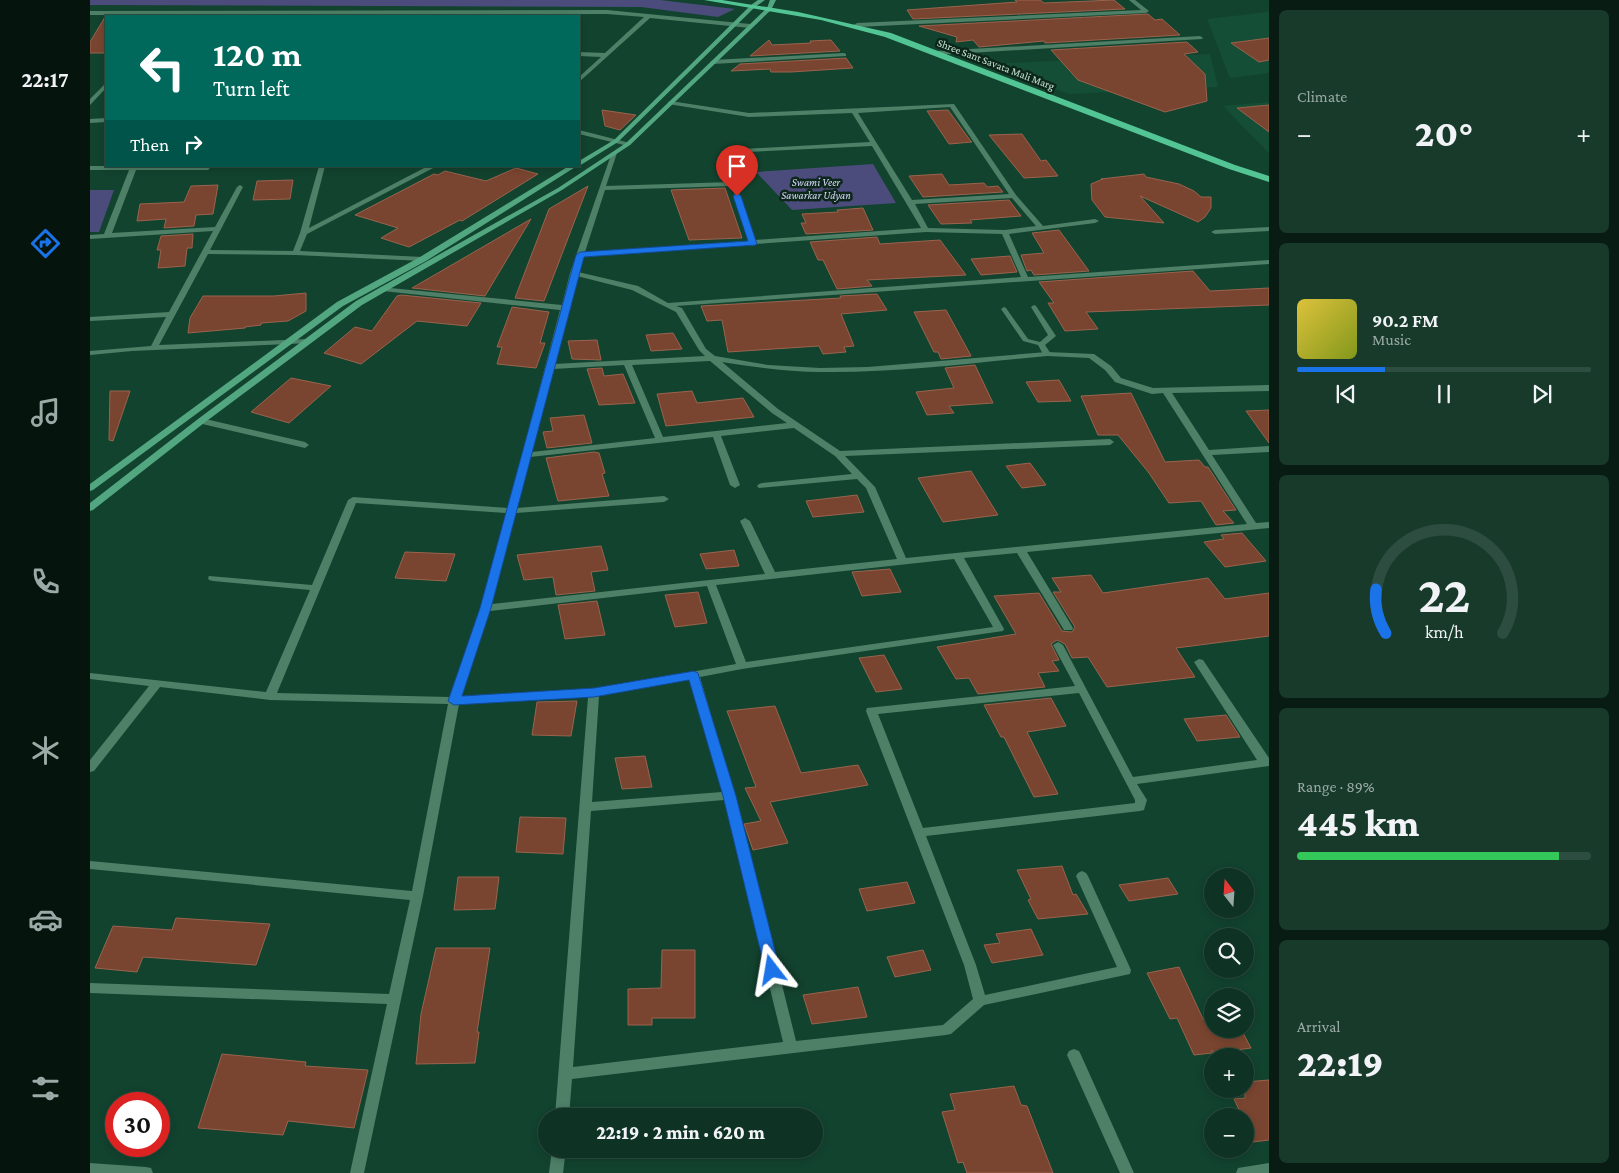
<!DOCTYPE html>
<meta charset="utf-8">
<style>
body{margin:0;font-family:"Crimson Pro",serif;background:#173a2b;color:#f1f3f6;height:100vh;display:flex;flex-direction:column;font-size:19px;white-space:nowrap}
*{box-sizing:border-box;margin:0}
p{font-size:16px;color:#9baaa6}
.icon{flex:none;width:28px;height:28px;fill:none;stroke:currentColor;stroke-width:2;stroke-linecap:round;stroke-linejoin:round}
.map{position:relative;flex:1;overflow:hidden}
.drawer{display:flex;flex-direction:column;gap:10px;padding:10px;background:#081c13;width:350px}
.drawer>*{flex:none}
.hud{position:absolute;left:15px;top:15px;width:475px;height:152px;border-radius:0px;box-shadow:0 2px 8px #0003,0 0 0 1px #2e4d41;background:#00695c;color:#fff;overflow:hidden}
.needle{width:32px;rotate:343deg}
.tools{position:absolute;left:1114px;top:868px;display:grid;gap:10px}
.tools a{display:grid;place-items:center;width:50px;height:50px;border-radius:50%;background:#0e3223;box-shadow:0 2px 8px #0003,0 0 0 1px #2e4d41;font-size:25px}
.speed{position:absolute;left:15px;top:1092px;display:flex;gap:10px;font-size:25px;font-weight:700;text-align:center}
.speed>*{display:grid;place-content:center;width:65px;height:65px;border-radius:50%;background:#0e3223;box-shadow:0 2px 8px #0003,0 0 0 1px #2e4d41;line-height:1}
.speed .limit{border:8px solid #d22;background:#fff;color:#111}
.pin{position:absolute;display:grid;place-items:center;width:42px;height:42px;color:#fff;margin:-51px -21px;border-radius:50% 50% 50% 0;rotate:-45deg;box-shadow:0 0 5px #0007}
.pin .icon{rotate:45deg}
.me{position:absolute;width:55px;margin:-28px;rotate:346deg;stroke-linejoin:round;filter:drop-shadow(0 0 4px #0008)}
.turn{display:flex;align-items:center;gap:18px;height:105px;padding:0 25px;font-size:22px}
.turn .icon{width:65px;height:65px;stroke-width:2.5}
.turn b{display:block;font-size:35px;line-height:42px}
.then{display:flex;align-items:center;height:48px;padding:0 25px;background:#0003;gap:10px;font-size:19px}
.big{font-size:38px;font-weight:800;line-height:1.1}
.drawer .widget{flex:1;display:flex;flex-direction:column;justify-content:center;gap:8px;min-width:0;padding:0 18px;border-radius:8px;background:#173a2b}
.drawer .dial{align-items:center;gap:0}
.dial svg{height:130px;overflow:visible;fill:none;stroke:#2e4d41;stroke-width:7;stroke-linecap:round;text-anchor:middle}
.dial text{fill:#f1f3f6;stroke:none}
.song{display:flex;align-items:center;gap:15px}
.cover{width:60px;height:60px;border-radius:8px;background:linear-gradient(135deg,hsl(50 70% 55%),hsl(70 70% 35%))}
.played{height:5px;border-radius:2px;background:linear-gradient(90deg,#1a73e8 30%,#2e4d41 30%)}
.keys{display:flex;justify-content:space-around;direction:ltr}
.heat{display:flex;justify-content:space-between;align-items:center;font-size:28px;direction:ltr}
.charge{height:8px;border-radius:4px;background:linear-gradient(90deg,#34c759 89%,#2e4d41 0)}
.trip{position:absolute;left:448px;top:1108px;width:285px;height:50px;border-radius:25px;background:#0e3223;box-shadow:0 2px 8px #0003,0 0 0 1px #2e4d41;font-weight:800;line-height:50px;text-align:center}
main{display:flex;flex:1;min-height:0}
.dock{display:flex;flex-direction:column;width:90px;justify-content:space-around;align-items:center;background:#06140e;color:#9baaa6}
.dock .icon{width:35px;height:35px}
.dock .active{color:#1a73e8}
.dock b{font-size:22px;color:#f1f3f6}
.map>svg:first-child{display:block}
.built{fill:#154e37}
.green{fill:#4c4c7c}
.building{fill:#794530;stroke:#9a634d}
.lines{fill:none;stroke-linecap:round;stroke-linejoin:round}
.service{fill:#4d8067;fill-rule:evenodd}
.minor{fill:#4d8067;fill-rule:evenodd}
.secondary{fill:#52a781;fill-rule:evenodd}
.primary{fill:#53c594;fill-rule:evenodd}
.route{fill:#1a73e8;stroke:#114b97}
.labels{text-anchor:middle;stroke-width:5;stroke-linejoin:round;paint-order:stroke}
.far-street-label{font-size:11px;fill:#c5e4d3;stroke:#0c261a}
.far-park-label{font-size:11px;font-style:italic;fill:#d7dafd;stroke:#0c261a}
</style>
<main>
<nav class="dock">
<b>22:17</b>
<svg class="icon active" aria-label="directions" viewBox="0 0 24 24"><path d="M12 3l9 9-9 9-9-9zM9 14v-3h6M13 9l2 2-2 2"/></svg>
<svg class="icon" aria-label="music" viewBox="0 0 24 24"><path d="M9 18V5l10-2v13"/><circle cx="6" cy="18" r="3"/><circle cx="16" cy="16" r="3"/></svg>
<svg class="icon" aria-label="phone" viewBox="0 0 24 24"><path d="M5 4h4l2 5-3 2q2 4 5 5l2-3 5 2v4C11 20 4 13 5 4z"/></svg>
<svg class="icon" aria-label="climate" viewBox="0 0 24 24"><path d="M12 3v18M4 7l16 10M4 17L20 7"/></svg>
<svg class="icon" aria-label="car" viewBox="0 0 24 24"><path d="M5 17H2v-5l4-1 3-4h7l3 4 3 1v5h-3M9 17h6M6 11h13"/><circle cx="7" cy="17" r="2"/><circle cx="17" cy="17" r="2"/></svg>
<svg class="icon" aria-label="filters" viewBox="0 0 24 24"><path d="M4 7h16M4 17h16"/><circle cx="9" cy="7" r="2"/><circle cx="15" cy="17" r="2"/></svg>
</nav>
<div class="map">
<svg width="1179" height="1173" viewBox="0 0 1179 1173">
<rect width="100%" height="100%" fill="#12432f"/>
<path class="built" d="M1179,12V73L1140,78L1117,19Z
M1120,54L1128,87L979,94L900,64Z
M1179,102V153L1133,106Z"/>
<path class="green" d="M0,0H570L645,9L628,17L551,7L0,5Z
M783,164L806,203L702,210L666,172Z
M0,190H24L9,232H0Z"/>
<path class="building" d="M925,0H950L954,3L1024,0L1035,9L823,19L817,10L927,2Z
M1058,14L1065,20L1072,19L1090,35L955,43L954,41L889,47L883,40L866,42L867,37L829,26Z
M15,17L16,53H0V42Z
M1179,38V60L1169,62L1141,43Z
M679,40L682,45L721,43L720,41L741,40L750,51L660,56Z
M1097,42L1108,52L1094,54L1115,74L1117,101L1075,112L988,80L961,50Z
M756,58L763,68L701,72H681L680,69L641,71L650,64Z
M1179,105V132L1147,108Z
M512,110L546,115L530,130L515,126Z
M858,110L880,140L882,142L859,144L837,111Z
M932,134L951,161L956,160L968,176L934,178L899,135Z
M426,168L448,174L372,221L370,220L319,247L291,238L308,228L265,215L344,174L348,175L355,171L396,181Z
M852,174L859,185L894,183L897,187L908,186L913,192L833,197L819,176Z
M1054,174L1056,177L1089,184L1104,191L1111,197H1121V208L1115,217L1108,222L1050,196L1074,223L1015,217L1002,200L1001,184L1013,179H1011Z
M203,180L200,199L163,200L167,181Z
M128,185L123,214L106,215L104,226L74,228L76,219L47,221L50,204L94,202L101,186Z
M498,186L454,301L425,298L459,209Z
M635,188L652,238L599,240L581,190Z
M919,200L931,216L880,220L882,223L851,224L838,205Z
M773,208L783,230L716,234L711,223H716L712,214L748,212L747,210Z
M441,219L395,296L322,288Z
M969,230L999,271L944,275L941,270L937,271L931,255L954,253L942,233Z
M103,234L102,248H97L95,266L68,268L71,250H67L71,236Z
M787,237L790,244L850,240L876,275L777,280L782,286L747,289L733,260H728L720,242Z
M920,256L927,272L891,275L881,259Z
M1103,271L1120,291L1179,288V305L996,312L1008,329L975,331L958,303H964L949,282Z
M216,293V311L198,321L171,323V325L155,327V328L98,333L100,318L113,296H184Z
M787,294L797,310L751,314L764,346L754,347L756,352L733,354L729,346L638,352L632,320L617,321L611,306L751,298L750,296Z
M311,295L391,303L377,326L327,321L271,364L234,353L265,327L282,331L307,296Z
M422,307L459,312L450,343H455L446,368L407,364L412,347H407Z
M856,310L880,354L881,356L851,359L848,352H844L824,312Z
M583,333L592,349L561,351L556,335Z
M507,340L511,360L482,359L478,341Z
M885,365L903,403L859,406L864,413L837,415L826,392L864,388L855,368Z
M512,368L514,376L533,374L545,403L509,405L497,369Z
M201,378L241,386L199,423L161,412Z
M969,380L981,401L948,402L936,382Z
M20,391H40L23,441L19,440Z
M602,391L607,403L653,398L664,417L576,426L567,394Z
M1041,393L1075,462L1109,460L1115,467H1118L1146,510L1133,511L1144,523L1126,525L1111,501L1079,503L1059,473L1028,435H1008L991,396Z
M1179,410V443L1156,411Z
M494,415L502,443L457,448L453,432L463,431L460,418Z
M504,452L509,453L515,473L512,474L519,496L468,501L456,458Z
M940,463L956,485L932,488L916,466Z
M881,471L908,515L853,522L828,478Z
M767,495L774,512L723,517L716,501Z
M1152,533L1176,561L1135,567L1114,542L1134,539L1131,535Z
M511,546L518,570L501,572L505,591L466,595L463,577L434,580L427,555Z
M644,550L649,566L616,569L610,554Z
M315,552L365,554L356,581L305,578Z
M800,569L811,592L772,596L762,572Z
M1001,575L1013,593L1118,578L1135,599L1179,593V636L1086,648L1105,677L1017,687L998,657L982,658L975,644L967,640L961,644L969,660L962,661L969,671L948,673L955,687L888,694L879,678L866,679L847,647L926,634L904,596L949,593L972,631L982,632L985,627L963,592H971L962,578Z
M608,592L617,623L585,627L575,595Z
M507,601L515,635L475,639L468,605Z
M794,655L812,689L786,692L769,658Z
M961,698L976,726L937,732L968,794L944,797L914,737H911L894,705Z
M487,701L481,736L442,735L447,702Z
M685,706L711,773L768,765L778,785L680,802L698,843L663,850L654,824L671,821L655,788L666,787L637,711Z
M1136,715L1150,737L1107,741L1094,719Z
M555,756L562,787L532,789L525,758Z
M430,817L476,818L473,854L426,852Z
M972,866L983,895L986,894L998,914L948,919L938,900L941,899L927,870Z
M368,877H409L405,909L364,910Z
M1078,878L1088,894L1039,901L1029,885Z
M817,882L825,903L777,911L769,889Z
M86,918L180,924L166,965L53,957L47,972L5,968L23,926L82,930Z
M941,929L953,955L902,963L894,945L910,943L906,934Z
M346,948H400L387,1032H389L385,1063L326,1064L331,1014Z
M572,950H605V1018H562V1025H538V989L571,988Z
M833,950L841,970L805,977L797,957Z
M1089,967L1113,1019L1122,1018V1029H1151L1161,1048L1124,1053L1122,1050V1053L1104,1055L1087,1018L1080,1019L1057,973Z
M768,987L777,1017L722,1024L713,995Z
M132,1054L216,1062L215,1066L278,1070L264,1128L198,1121L193,1135L108,1128Z
M1179,1080V1140L1163,1142L1155,1123V1116H1152L1144,1099L1155,1098V1082Z
M924,1086L931,1105L937,1106L963,1173H877L873,1162L868,1163L852,1112L865,1110L860,1094Z"/>
<g class="lines">
<path class="service" d="M944,305L946,306L966,336L955,345L961,354L960,356H954L948,345L933,341L911,309L914,307L916,308L938,339L950,342L958,335L941,307Z"/>
<path class="minor" d="M1039,0H1045L1059,11L1056,13L767,27L764,25L767,23L1051,10Z
M517,10L660,24L663,26L660,28L560,18L489,82V77L511,57L489,56V52L515,53L554,17L517,14L0,15V11Z
M1110,36L1113,38L1112,39L846,55L843,53L846,51Z
M754,53L756,54V56L623,64L620,62L623,60Z
M16,83V88L0,105V99Z
M580,101L659,113L864,104L926,195L953,226L1005,219L1009,221L1005,223L919,234L938,277L1179,260V264L586,306L592,308L616,349L625,356L678,365L730,368L778,367L957,352L1004,354L1021,366L1031,378L1063,388L1179,385V391L1082,393L1119,450L1179,446V452L1122,455L1166,523L1179,522V528L937,552L983,628L982,630H974L927,553L874,558L914,629L913,631L652,669L610,677L645,796L706,1041L853,1025L883,999L874,965L776,711L777,708L985,686L963,645L968,642L973,645L1043,777L1167,760L1104,662L1109,659L1113,660L1179,758V766L1047,784L1057,800L1054,810L1050,811L836,836L886,965L895,995L1027,967L986,876L988,873L992,871L996,873L998,876L1041,970L1040,974L894,1005L861,1034L856,1035L482,1079L479,1116H465L498,697L369,704L333,896L274,1173H260L297,1004L0,993V983L299,994L320,900L0,869V861L322,891L358,704L180,700L70,687L4,771L0,772V760L59,686L0,679V673L176,692L220,590L123,581L119,580L118,578L119,576L222,585L258,500L263,497L418,508L470,310L293,291H290V287L472,305L480,273L522,152L527,153L516,186L641,182L638,165L652,149L780,142L762,113L659,117L578,104V102ZM860,107L919,194L822,200L768,113ZM782,146L831,228L665,240L650,196L644,165L656,152ZM642,186L658,241L495,252L515,190ZM922,198L946,226L915,230L838,228L825,204ZM836,232L912,234L931,277L578,303L548,286L488,272L493,257L660,245L663,246L666,244ZM487,276L542,290L586,312L609,350L615,356L464,364ZM957,356L999,358L1015,370L1025,382L1062,394L1073,393L1157,524L816,558L785,487L755,456L1020,445L1024,442L1020,439L750,451L688,409L632,362C665,367 698,372 731,372C807,373 882,363 957,356ZM620,361L682,413L697,423L573,437L542,365ZM534,365L565,438L442,452L463,369ZM704,428L745,456L762,474L672,483L669,484L667,486L669,488L767,479L776,488L807,559L685,572L660,521L655,518L650,521L675,574L402,604L426,513L574,502L579,499L574,496L427,508L440,457L623,437L640,485L645,488L650,485L631,436ZM266,503L416,513L391,608L360,697L187,693ZM864,559L903,627L656,662L626,585ZM617,586L646,664L504,689L371,697L400,611ZM600,679L632,792L502,802L509,696ZM989,693L1045,800V803L833,828L788,714ZM634,800L693,1042L483,1067L501,811Z
M16,118V122L0,123V119Z
M489,130L540,143L541,144L538,146L489,134Z
M0,166H122L118,170H46L22,233L125,227L147,187L150,185L153,187L120,250L203,251L210,233L229,166H235L219,228L338,166H347L217,234L210,251L333,257L337,259L333,261L206,255L118,254L69,345L218,339L222,341L221,343L42,351L0,355V351L61,346L76,317L0,321V317L79,312L123,231L0,239V235L14,234L39,170H0Z
M1179,227V231L1125,234L1121,232L1125,230Z
M111,418L215,442L219,445L215,448L108,423L107,421Z
M984,1049L989,1051L991,1055L1044,1173H1030L977,1055L979,1051Z
M462,1149H476L473,1173H459Z
M0,1163L56,1167L61,1168L63,1173H0Z
M1179,1163V1173H1146L1148,1168Z"/>
<path class="secondary" d="M668,0H675L665,7L528,142L489,166V161L524,140L661,5Z
M680,0H686L681,10L540,145L472,190L272,305L114,423L3,510L0,511V503L108,419L266,301L468,188L536,143L677,8Z
M479,166H487L336,261L253,306L3,490L0,491V484L247,302L330,257Z"/>
<path class="primary" d="M614,0H632L708,12L801,33L1145,165L1179,176V182L1139,169L795,37L731,20Z"/>
</g>
<path class="route" d="M647,193L651,196L667,244L666,245L494,257L401,608L372,696L504,688L604,671L608,673L646,796L690,970L687,974L682,976L677,974L675,970L633,796L599,680L504,697L364,705L358,701L390,608L486,255L490,252L658,241L643,196Z"/>
<g class="labels">
<g class="far-street-label">
<text transform="translate(906 64) rotate(21)" y="4">Shree Sant Savata Mali Marg</text>
</g>
<g class="far-park-label">
<text x="726" y="186">Swami Veer<tspan x="726" dy="13">Sawarkar Udyan</tspan></text>
</g>
</g>
</svg>
<div class="tools">
<a><svg class="needle" viewBox="-14 -14 28 28"><path d="M0-13l5 13h-10z" fill="#e53935"/><path d="M0 13l5-13h-10z" fill="#9baaa6"/></svg></a>
<a><svg class="icon" aria-label="search" viewBox="0 0 24 24"><circle cx="10" cy="10" r="6"/><path d="M15 15l6 6"/></svg></a>
<a><svg class="icon" aria-label="layers" viewBox="0 0 24 24"><path d="M12 4l9 5-9 5-9-5zM3 14l9 5 9-5"/></svg></a>
<a>+</a>
<a>−</a>
</div>
<div class="speed"><div class="limit">30</div></div>
<div class="pin" style="left:647px;top:196px;background:#d93025"><svg class="icon" aria-label="arrive" viewBox="0 0 24 24"><path d="M6 21V4h12l-3 4 3 4H6"/></svg></div>
<svg class="me" style="left:682px;top:970px" viewBox="-20 -20 40 40"><path d="M0-17L14 15 0 8-14 15z" fill="#1a73e8" stroke="#fff" stroke-width="4"/></svg>
<div class="trip">22:19 · 2 min · 620 m</div>
<div class="hud">
<div class="turn"><svg class="icon" aria-label="left" viewBox="0 0 24 24"><path d="M17 20v-9H6M10 6l-5 5 5 5"/></svg><div><b>120 m</b>Turn left</div></div>
<div class="then">Then<svg class="icon" aria-label="right" viewBox="0 0 24 24"><path d="M7 20v-9h11M14 6l5 5-5 5"/></svg></div>
</div>
</div>
<section class="drawer">
<div class="widget"><p>Climate</p>
<div class="heat"><a>−</a><b class="big">20°</b><a>+</a></div>
</div>
<div class="widget">
<div class="song"><i class="cover"></i><div><b>90.2 FM</b><p>Music</p></div></div>
<div class="played"></div>
<div class="keys"><svg class="icon" aria-label="previous" viewBox="0 0 24 24"><path d="M18 5L8 12l10 7zM5 5v14"/></svg><svg class="icon" aria-label="pause" viewBox="0 0 24 24"><path d="M8 5v14M16 5v14"/></svg><svg class="icon" aria-label="next" viewBox="0 0 24 24"><path d="M6 5l10 7-10 7zM19 5v14"/></svg></div>
</div>
<div class="widget dial"><svg viewBox="0 0 100 80">
<path d="M14 69A42 42 0 1 1 86 69"/>
<path d="M14 69A42 42 0 0 1 8 42" stroke="#1a73e8"/>
<text x="50" y="56" font-size="32" font-weight="700">22</text>
<text x="50" y="72" font-size="11">km/h</text>
</svg></div>
<div class="widget"><p>Range · 89%</p><b class="big">445 km</b><div class="charge"></div></div>
<div class="widget"><p>Arrival</p><b class="big">22:19</b></div>
</section>
</main>
